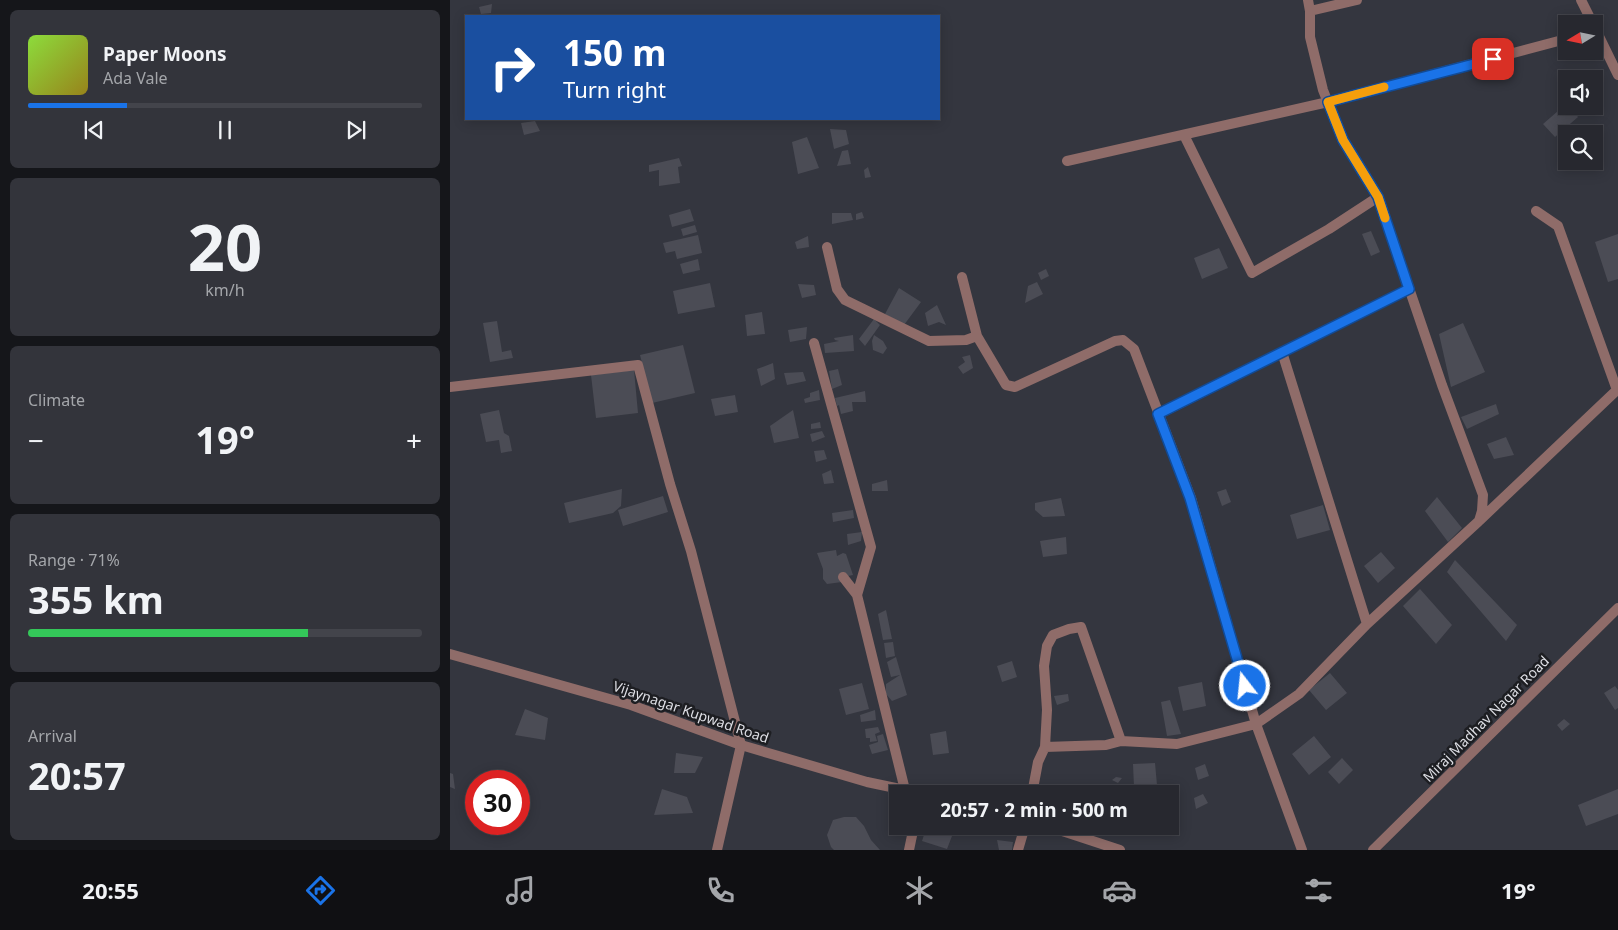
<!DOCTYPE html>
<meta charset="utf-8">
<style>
body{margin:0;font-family:"Noto Sans",sans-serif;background:#33343b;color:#f1f3f6;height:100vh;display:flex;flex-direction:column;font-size:19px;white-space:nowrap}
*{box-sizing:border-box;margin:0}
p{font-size:16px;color:#a4a6aa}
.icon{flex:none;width:28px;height:28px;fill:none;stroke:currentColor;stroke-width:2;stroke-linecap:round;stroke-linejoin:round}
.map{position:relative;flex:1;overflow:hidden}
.drawer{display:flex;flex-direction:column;gap:10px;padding:10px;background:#15161a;width:450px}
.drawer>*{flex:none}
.guide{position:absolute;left:15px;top:15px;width:475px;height:105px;border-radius:0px;box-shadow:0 2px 12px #0003,0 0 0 1px #43444b;background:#1a4fa0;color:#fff;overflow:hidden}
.needle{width:32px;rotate:260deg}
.controls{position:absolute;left:1108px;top:15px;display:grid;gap:10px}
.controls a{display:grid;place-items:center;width:45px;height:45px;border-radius:0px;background:#27282f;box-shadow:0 2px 12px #0003,0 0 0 1px #43444b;font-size:25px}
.speed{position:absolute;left:15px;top:770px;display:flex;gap:10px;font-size:25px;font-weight:700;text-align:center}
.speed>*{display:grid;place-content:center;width:65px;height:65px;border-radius:50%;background:#27282f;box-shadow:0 2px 12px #0003,0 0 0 1px #43444b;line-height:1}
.speed .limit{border:8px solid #d22;background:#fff;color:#111}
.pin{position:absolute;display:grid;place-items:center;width:42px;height:42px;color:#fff;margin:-21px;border-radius:10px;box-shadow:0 2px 8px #0006}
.me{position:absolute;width:55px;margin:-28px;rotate:344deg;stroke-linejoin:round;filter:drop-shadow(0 0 4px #0008)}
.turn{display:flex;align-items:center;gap:18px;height:105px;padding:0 15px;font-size:22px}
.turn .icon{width:65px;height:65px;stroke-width:2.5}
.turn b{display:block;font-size:35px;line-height:42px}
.big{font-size:38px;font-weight:700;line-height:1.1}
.drawer .tile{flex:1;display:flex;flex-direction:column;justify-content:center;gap:8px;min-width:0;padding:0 18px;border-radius:8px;background:#33343b}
.drawer .dial{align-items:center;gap:0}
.dial b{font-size:65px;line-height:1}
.song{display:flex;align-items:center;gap:15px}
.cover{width:60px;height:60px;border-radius:8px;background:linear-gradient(135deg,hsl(90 70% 55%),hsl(50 70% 35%))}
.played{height:5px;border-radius:2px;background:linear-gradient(90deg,#1a73e8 25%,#43444b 25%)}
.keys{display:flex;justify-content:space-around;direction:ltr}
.heat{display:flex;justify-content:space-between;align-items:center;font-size:28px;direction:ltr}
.charge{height:8px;border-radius:4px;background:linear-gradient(90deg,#34c759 71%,#43444b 0)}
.trip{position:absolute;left:439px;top:785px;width:290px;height:50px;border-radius:0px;background:#27282f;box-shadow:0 2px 12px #0003,0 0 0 1px #43444b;font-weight:700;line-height:50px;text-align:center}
.menu{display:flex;height:80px;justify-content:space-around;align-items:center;background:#101013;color:#a4a6aa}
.menu .icon{width:35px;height:35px}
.menu .active{color:#1a73e8}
.menu b{font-size:22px;color:#f1f3f6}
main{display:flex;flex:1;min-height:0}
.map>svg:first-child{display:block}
.building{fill:#4b4c55}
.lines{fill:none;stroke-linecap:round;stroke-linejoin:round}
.minor{stroke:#8f6c69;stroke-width:10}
.tertiary{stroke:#8f6c69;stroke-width:10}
.route-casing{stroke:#114b97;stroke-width:12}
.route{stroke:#1a73e8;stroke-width:9}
.slow{stroke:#f59e0b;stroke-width:9}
.labels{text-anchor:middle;stroke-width:5;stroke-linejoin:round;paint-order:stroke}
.street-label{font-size:14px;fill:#dedfe5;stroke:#1d1e22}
</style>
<main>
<section class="drawer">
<div class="tile">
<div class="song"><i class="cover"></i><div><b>Paper Moons</b><p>Ada Vale</p></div></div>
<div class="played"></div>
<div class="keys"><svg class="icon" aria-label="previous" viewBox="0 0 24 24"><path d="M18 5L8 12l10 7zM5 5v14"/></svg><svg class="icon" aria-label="pause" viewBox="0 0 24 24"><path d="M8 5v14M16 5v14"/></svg><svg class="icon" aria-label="next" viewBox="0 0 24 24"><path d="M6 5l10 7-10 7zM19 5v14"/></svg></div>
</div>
<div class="tile dial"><b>20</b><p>km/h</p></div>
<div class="tile"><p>Climate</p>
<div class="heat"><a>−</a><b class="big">19°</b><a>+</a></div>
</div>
<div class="tile"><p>Range · 71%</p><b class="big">355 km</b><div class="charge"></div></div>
<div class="tile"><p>Arrival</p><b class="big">20:57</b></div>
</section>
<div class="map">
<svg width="1168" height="850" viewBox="0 0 1168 850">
<rect width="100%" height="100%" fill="#34363f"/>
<path class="building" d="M42,4L41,13L31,14L29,7Z
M1116,104V106H1119L1128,117L1105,137L1093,124Z
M85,121L90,131L74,135L71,123Z
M380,129L396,130L399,144L384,149Z
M357,137L369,168L348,174L342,142Z
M398,150L401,164L387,166L392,151Z
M229,158L232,166L228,167L230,183L209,186V170L199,172V165Z
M418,167L421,177L415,178L414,170Z
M240,209L244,221L222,227L219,215Z
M412,212L414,218L406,220V214Z
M382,213H401L403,220L382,224Z
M245,225L247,232L233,236L231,229Z
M921,231L930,252L921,256L912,234Z
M1168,234V279L1158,282L1145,242Z
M248,235L252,253L227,259L225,251L216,253L213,243Z
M358,236L359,247L347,249L345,242Z
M769,248L778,268L752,279L744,258Z
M248,259L250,270L233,274L230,264Z
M596,269L599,276L591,280L588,273Z
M587,282L593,294L575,303L578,286Z
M260,283L265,307L228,314L223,291Z
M348,284L364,285L366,295L352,298Z
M449,288L471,302L454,325L435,314Z
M487,305L496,325L489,322L478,326L475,313Z
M312,312L315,334L297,336L295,315Z
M424,319L430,325L415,346L409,339Z
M47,321L52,352L61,350L63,358L40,362L33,323Z
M1013,323L1035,372L1001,387L989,334Z
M357,327L356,339L340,342L338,330Z
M403,335L404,351L375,353L374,344L389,341L385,340L384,338Z
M424,335L433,341L437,348L433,354L423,350L422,341Z
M233,345L245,393L202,403L190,355Z
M520,355L523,368L513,374L508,367L515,362L512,357Z
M323,363L325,379L311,386L307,369Z
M388,369L392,385L382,389L379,371Z
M184,370L188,413L146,418L141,375Z
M353,372L356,381L337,385L334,373Z
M369,390L370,400L355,403L354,399L360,397V393Z
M415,391L416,402H402L403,411L391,414L389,405L387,406L385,398Z
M285,395L288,412L265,416L261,399Z
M1046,404L1049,414L1017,429L1011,417Z
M49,410L54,433L59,436L62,451L51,453L49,440L36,442L30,414Z
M343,410L349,438L324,443L320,426Z
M370,422L371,428L361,429V424Z
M372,431L375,437L362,442L360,434Z
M1056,437L1064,455L1044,459L1037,444Z
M374,450L377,459L366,462L364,451Z
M381,470L384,483L374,484L372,474Z
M437,480L438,491H422V484Z
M172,489L171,506L163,513L119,523L114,503Z
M776,489L781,502L772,506L767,492Z
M213,496L218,512L173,526L168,510Z
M987,497L1012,528L998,542L975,511Z
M611,498L615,516L593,517L585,510V503Z
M873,505L880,530L847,539L840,515Z
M403,510L404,518L383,522L382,513Z
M412,532L411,541L398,545L397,534Z
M616,537L617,554L593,557L590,541Z
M386,550L387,556L393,553L396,554L403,575L393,577L392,582L377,584L373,579V569L367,553Z
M931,552L945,568L928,583L914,566Z
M1005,560L1067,625L1056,641L997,572Z
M970,589L1002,625L986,644L953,606Z
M436,610L442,639L433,640L428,614Z
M443,642L445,656L436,658L434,643Z
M446,657L457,695L442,701L436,694V684L450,675L441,677L437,662Z
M562,661L567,677L552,682L547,666Z
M880,673L897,693L876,710L859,690Z
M752,682L756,706L733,711L728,687Z
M412,683L419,709L396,715L389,689Z
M1165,686L1168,690V708L1165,710L1154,693Z
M618,694L619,701L607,705L604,696Z
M720,700L731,734L717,736L711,702Z
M75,709L98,718L95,740L65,735Z
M425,710L426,720L411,722L410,715Z
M1114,719L1120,724L1112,731L1107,725Z
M428,727L430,732L425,734L427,741L420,742V738H416L415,729Z
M496,731L499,753L483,755L480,734Z
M433,734L438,750L422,754L419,745L428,742L427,736Z
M864,736L881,757L859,775L842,754Z
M226,753L253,757L245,773H224Z
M892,758L903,770L889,784L878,772Z
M705,763L707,785L684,787L683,764Z
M755,764L759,776L748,780L745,768Z
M0,773L3,774L5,789L0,787Z
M666,777L672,778L668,783L662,780Z
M639,787L651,794H635Z
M212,789L237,797L243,813L204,815Z
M704,789H719V794H704Z
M1168,789V814L1136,826L1128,805Z
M753,794L758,803L746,809L744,798Z
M394,817H406L414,826L421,840L430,850H384L381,847L377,835L383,820Z
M476,829L502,836L497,849L472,841Z
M547,840L563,842L562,850H549Z"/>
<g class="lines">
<path class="minor" d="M1131,0L1143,24
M860,11L907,0
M1144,26L1168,75
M734,135L802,273L879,229L928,197
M617,161L878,102L1116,39
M377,247L387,289L395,300L479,341L516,340L527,336
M512,277L527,336L556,385L565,387L665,341L673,340L684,349L741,498L806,724L852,850
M364,343L421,547L407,595
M832,352L917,624
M0,387L188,365L220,484L241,551L291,745L267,850
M709,414L959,289
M1030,520L1167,390L1108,226L1086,211
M393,577L407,595L455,790
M595,747L656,745L671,741L727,744L806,724L849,694L917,624L1029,521L1032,511L1033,495L992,385L928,197L893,141L873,90L860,37V11L858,0
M582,794L588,762L595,747L597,710L594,666L597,646L603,635L619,629L631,627L671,741
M459,850L464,826
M568,850L575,826"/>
<path class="tertiary" d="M0,654L181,705L291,745L417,782L474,794
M597,826L670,850
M923,850L1168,608"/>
</g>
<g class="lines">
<g class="route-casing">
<path id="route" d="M795,686L740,498L708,414L959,289L928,197L893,140L878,102L1043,59"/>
</g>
<use href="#route" class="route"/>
<path class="slow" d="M934,87L878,102L893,140L928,197L935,218"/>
</g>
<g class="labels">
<g class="street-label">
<text transform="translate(241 712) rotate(19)" y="5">Vijaynagar Kupwad Road</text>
<text transform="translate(1036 719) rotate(-45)" y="5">Miraj Madhav Nagar Road</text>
</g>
</g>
</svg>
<div class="controls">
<a><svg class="needle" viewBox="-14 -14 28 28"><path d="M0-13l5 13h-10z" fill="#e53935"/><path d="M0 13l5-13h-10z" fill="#a4a6aa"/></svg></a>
<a><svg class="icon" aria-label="sound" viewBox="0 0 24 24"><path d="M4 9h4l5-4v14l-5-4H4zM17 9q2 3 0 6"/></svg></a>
<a><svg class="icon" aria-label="search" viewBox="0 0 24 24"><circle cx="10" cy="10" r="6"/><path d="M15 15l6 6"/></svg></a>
</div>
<div class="speed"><div class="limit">30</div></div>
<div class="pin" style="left:1043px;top:59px;background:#d93025"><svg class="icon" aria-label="arrive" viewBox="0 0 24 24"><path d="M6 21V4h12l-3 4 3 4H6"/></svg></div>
<svg class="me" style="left:795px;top:686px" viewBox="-20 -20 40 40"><circle r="17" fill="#1a73e8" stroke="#fff" stroke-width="3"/><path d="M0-11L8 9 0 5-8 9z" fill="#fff"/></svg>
<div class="trip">20:57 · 2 min · 500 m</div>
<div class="guide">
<div class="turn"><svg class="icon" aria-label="right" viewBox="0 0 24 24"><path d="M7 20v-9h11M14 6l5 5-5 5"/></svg><div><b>150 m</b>Turn right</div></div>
</div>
</div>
</main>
<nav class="menu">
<b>20:55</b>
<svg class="icon active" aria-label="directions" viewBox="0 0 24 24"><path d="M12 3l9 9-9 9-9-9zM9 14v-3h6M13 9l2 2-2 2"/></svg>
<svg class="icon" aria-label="music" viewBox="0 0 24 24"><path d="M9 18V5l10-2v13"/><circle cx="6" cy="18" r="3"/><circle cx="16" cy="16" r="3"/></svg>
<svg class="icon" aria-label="phone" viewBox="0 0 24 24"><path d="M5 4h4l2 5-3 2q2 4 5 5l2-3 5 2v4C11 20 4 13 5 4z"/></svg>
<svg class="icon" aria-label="climate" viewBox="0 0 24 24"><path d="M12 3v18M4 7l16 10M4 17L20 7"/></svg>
<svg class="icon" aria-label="car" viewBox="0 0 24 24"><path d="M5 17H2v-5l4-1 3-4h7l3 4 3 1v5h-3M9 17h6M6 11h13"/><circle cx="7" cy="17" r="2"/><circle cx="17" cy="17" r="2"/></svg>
<svg class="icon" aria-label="filters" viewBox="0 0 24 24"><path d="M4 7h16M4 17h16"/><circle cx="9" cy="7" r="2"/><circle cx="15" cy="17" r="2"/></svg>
<b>19°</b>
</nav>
